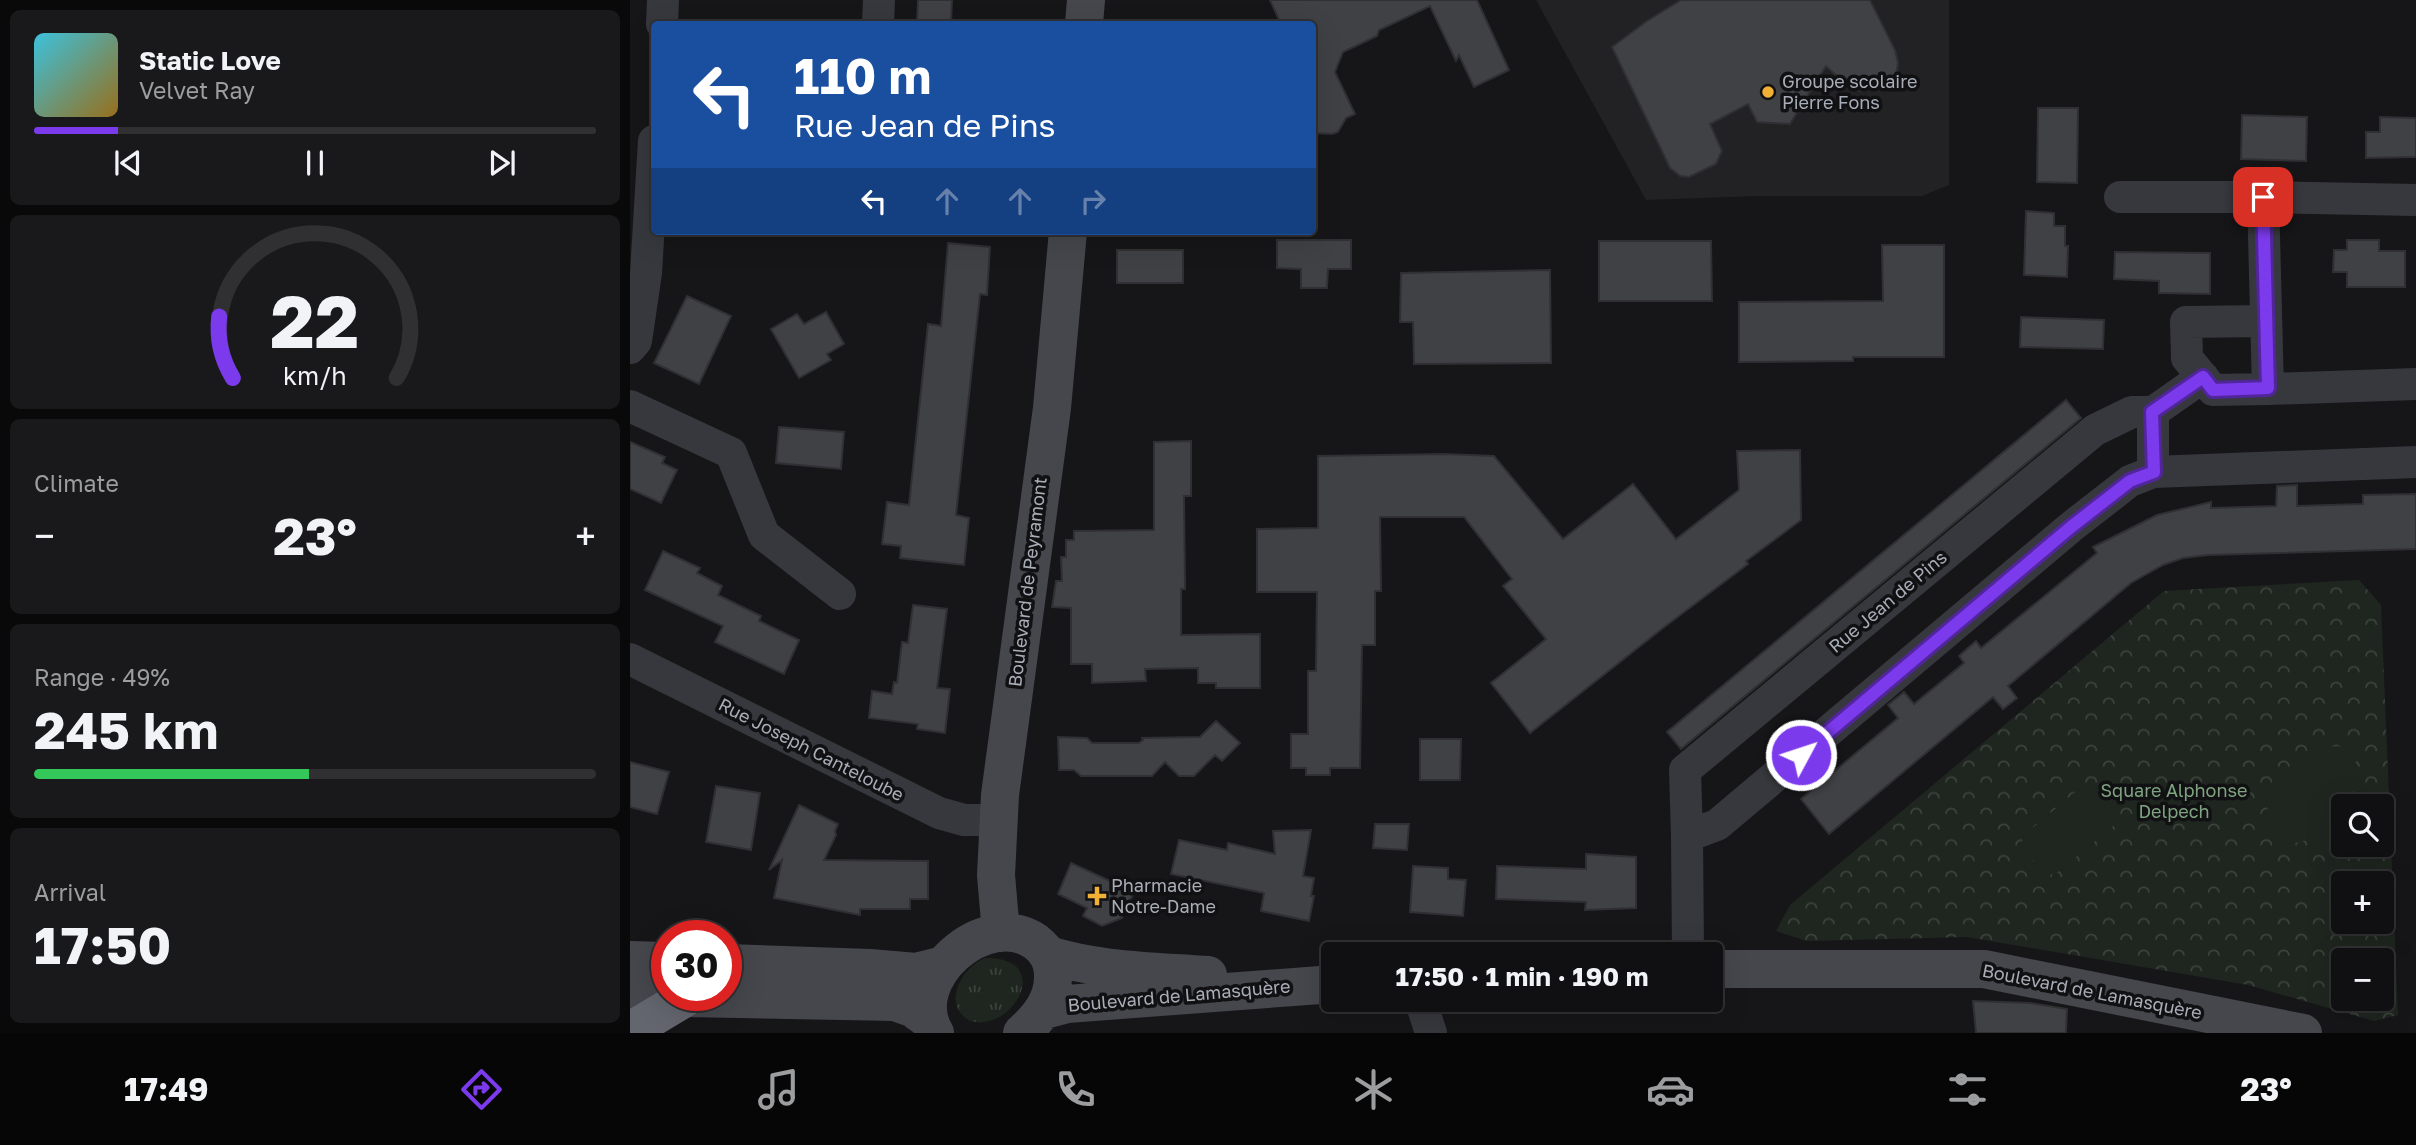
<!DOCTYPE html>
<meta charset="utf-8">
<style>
body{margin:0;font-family:"Golos Text",sans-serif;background:#19191b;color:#f1f3f6;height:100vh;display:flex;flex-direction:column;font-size:26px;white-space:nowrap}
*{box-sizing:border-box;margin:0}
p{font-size:23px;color:#9c9d9f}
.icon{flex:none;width:38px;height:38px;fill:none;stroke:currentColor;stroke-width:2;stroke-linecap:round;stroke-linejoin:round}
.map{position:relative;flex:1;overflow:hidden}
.panel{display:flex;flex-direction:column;gap:10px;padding:10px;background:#09090a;width:630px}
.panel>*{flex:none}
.hud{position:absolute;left:21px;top:21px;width:665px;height:214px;border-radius:7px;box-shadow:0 7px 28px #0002,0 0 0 2px #303032;background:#1a4fa0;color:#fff;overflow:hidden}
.buttons{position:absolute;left:1701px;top:794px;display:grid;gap:14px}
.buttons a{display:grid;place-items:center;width:63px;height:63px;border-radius:7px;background:#101012;box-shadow:0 7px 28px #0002,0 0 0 2px #303032;font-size:35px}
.speed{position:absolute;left:21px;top:920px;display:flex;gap:14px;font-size:35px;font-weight:700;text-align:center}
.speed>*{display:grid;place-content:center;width:91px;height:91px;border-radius:50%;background:#101012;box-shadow:0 7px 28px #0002,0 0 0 2px #303032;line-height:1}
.speed .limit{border:10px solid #d22;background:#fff;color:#111}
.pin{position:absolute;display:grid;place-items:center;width:60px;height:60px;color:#fff;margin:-30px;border-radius:14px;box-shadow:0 4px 10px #0006}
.me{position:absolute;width:77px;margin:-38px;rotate:50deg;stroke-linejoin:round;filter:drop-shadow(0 0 5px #0008)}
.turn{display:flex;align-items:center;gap:24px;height:147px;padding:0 28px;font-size:32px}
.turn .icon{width:91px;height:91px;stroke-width:2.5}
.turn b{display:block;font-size:49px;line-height:60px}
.lanes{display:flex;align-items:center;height:66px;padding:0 28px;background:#0003;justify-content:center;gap:35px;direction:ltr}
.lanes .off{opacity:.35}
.big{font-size:52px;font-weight:700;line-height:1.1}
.panel .tile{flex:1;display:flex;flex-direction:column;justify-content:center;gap:10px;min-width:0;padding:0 24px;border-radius:10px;background:#19191b}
.panel .dial{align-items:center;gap:0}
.dial svg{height:182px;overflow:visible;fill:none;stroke:#303032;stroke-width:7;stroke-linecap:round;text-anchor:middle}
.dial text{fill:#f1f3f6;stroke:none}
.song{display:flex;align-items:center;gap:21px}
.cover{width:84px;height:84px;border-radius:10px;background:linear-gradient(135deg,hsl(190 70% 55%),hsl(40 70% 35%))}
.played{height:7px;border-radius:4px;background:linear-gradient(90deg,#7c3aed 15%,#303032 15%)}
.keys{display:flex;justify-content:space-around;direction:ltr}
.heat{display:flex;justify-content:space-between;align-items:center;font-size:38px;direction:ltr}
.charge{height:10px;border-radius:5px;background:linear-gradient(90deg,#34c759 49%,#303032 0)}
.trip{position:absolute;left:691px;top:942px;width:402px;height:70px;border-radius:7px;background:#101012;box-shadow:0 7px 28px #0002,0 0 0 2px #303032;font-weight:700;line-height:70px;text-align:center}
.dock{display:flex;height:112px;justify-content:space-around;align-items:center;background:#060607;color:#9c9d9f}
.dock .icon{width:49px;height:49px}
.dock .current{color:#7c3aed}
.dock b{font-size:32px;color:#f1f3f6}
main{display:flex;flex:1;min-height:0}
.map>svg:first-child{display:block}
.built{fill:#222225}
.grass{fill:url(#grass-tufts)}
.forest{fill:url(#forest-crowns);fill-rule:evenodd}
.garden{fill:#1e261f}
.building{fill:#404145;stroke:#303034;stroke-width:2}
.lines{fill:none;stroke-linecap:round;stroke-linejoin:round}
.street{stroke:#37383d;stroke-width:32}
.secondary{stroke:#45474d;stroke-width:38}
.highway{stroke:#63666e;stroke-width:38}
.route-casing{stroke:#51269a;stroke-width:18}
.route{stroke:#7c3aed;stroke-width:12}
.poi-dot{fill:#f2b134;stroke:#111113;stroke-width:2.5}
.labels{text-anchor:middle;stroke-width:7;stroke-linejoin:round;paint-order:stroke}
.poi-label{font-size:18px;fill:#a8adb8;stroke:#111113;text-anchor:start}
.street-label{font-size:18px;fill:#a8adb8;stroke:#111113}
.park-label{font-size:18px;fill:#7fa381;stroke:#111113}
</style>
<main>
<section class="panel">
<div class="tile">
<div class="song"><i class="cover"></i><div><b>Static Love</b><p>Velvet Ray</p></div></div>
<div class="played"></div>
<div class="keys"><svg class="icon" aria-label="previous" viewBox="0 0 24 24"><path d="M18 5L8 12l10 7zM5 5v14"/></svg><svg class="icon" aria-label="pause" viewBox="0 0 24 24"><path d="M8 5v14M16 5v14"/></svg><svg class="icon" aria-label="next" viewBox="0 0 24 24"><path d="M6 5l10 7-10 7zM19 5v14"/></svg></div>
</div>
<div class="tile dial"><svg viewBox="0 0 100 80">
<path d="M14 69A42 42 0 1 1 86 69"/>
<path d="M14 69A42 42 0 0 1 8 42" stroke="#7c3aed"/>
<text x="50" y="56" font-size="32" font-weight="700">22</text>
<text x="50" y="72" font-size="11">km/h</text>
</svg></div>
<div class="tile"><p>Climate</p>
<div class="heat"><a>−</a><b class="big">23°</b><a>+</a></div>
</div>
<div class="tile"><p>Range · 49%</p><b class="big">245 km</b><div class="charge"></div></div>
<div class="tile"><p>Arrival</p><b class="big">17:50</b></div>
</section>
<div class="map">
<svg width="1786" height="1033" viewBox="0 0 1786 1033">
<defs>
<pattern id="grass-tufts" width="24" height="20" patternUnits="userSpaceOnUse" patternTransform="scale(1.75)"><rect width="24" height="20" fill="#1e261f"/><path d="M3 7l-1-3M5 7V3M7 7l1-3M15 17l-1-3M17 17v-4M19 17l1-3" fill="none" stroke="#3c433d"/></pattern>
<pattern id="forest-crowns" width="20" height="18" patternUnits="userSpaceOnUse" patternTransform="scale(1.75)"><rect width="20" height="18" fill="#1e261f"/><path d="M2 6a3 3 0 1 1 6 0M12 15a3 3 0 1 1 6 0" fill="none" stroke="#3c433d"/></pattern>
</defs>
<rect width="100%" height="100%" fill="#161618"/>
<path class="built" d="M906,0H1319V185L1292,196H1128L1016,200Z"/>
<path class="grass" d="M355,958C425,957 384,1033 340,1021C311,1005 331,968 355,958Z"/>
<path class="forest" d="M1729,580L1751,605L1768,1015L1744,1021L1618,985L1337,937L1177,941L1146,931L1160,905L1534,591ZM1713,807H1752V845H1713ZM1713,884H1752V922H1713ZM1713,961H1752V999H1713Z"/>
<path class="garden" d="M1730,746L1704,845L1685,838L1660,844L1647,838L1631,818L1681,747Z
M1456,783L1464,785L1487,813L1488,822L1424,875C1411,873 1392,850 1392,837Z"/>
<path class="building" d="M288,0H322L321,24H287Z
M640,0H847L879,70L844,87L829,55L826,61L800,6L749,30L747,36L713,52L705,72L725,114L716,118L708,132L702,134L682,133V24H651Z
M1051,0H1240L1265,50L1268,62L1267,70L1265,75L1232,91L1227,90L1219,87L1196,66L1160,124L1127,122L1118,104L1080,124L1092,151L1086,164L1059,177L1050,176L1040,168L982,47L1017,21Z
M1408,108H1448L1447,183L1407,182Z
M1612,115L1677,117L1676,161L1611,159Z
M1750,117L1786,118V157L1736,158V132H1750Z
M1396,211L1424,213V226H1435V246H1438L1437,277L1394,275Z
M647,240H721V269H698L697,288H671V269L647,268Z
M1717,240H1749V251H1775V287H1717V272H1703L1704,250H1717Z
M969,241H1081L1082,301H969Z
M318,243L360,247L357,295L350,294L326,515L339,518L334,565L270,558L271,546L252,544L257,502L279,505L298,324L311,326Z
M1252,245H1314V357H1223V361L1109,362V302L1253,301Z
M487,250H553V283H487Z
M1485,252L1580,253V294L1529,293V281L1484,279Z
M920,270L921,363L784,364L783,322H770L771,273Z
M57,296L101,316L69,384L24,363Z
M196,312L214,344L197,354L201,360L169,378L141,329L167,314L174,324Z
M1391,317L1474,320L1473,349L1390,347Z
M1436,400L1451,418L1051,749L1037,732Z
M149,427L214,432L211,469L146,463Z
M561,441V496H554L555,589H551V635L630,634V688H586V683H568V668L515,669L516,681L462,683V664H441V608L422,607L426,581H432L431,557H436V540H444V531L524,530V442Z
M0,442L35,457L32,463L47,470L31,503L0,489Z
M1170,450L1171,520L1116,561L1118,564L1033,628L900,733L861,683L916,639L873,586L882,579L834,517H750L751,591H745V645H732L730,768H700V775H676V768H661V734H678V671H686L687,592H627V529L688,528V456L814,454L864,456L933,539L1003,484L1046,539L1109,490L1107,451Z
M1667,485V506L1733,504V495L1786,494V549L1578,555L1553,558L1533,565L1501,583L1378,686L1387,698L1373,709L1363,697L1199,834L1171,799L1268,718L1258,705L1274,692L1284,704L1334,663L1329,656L1346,641L1351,648L1467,553L1463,547L1527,515L1581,502V508L1646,506L1647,486Z
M33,551L70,568L67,573L92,586L88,595L131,616L129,621L169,640L154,674L85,642L93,626L15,590Z
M283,605L317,609L307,688L320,689L315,733L287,729L288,724L239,718L242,691L262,694L264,682L267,683L272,642L278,643Z
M586,721L610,743L592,761L585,755L564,776H549L535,762L522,776H451L444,770H429L428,737L457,738L462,743H509L513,740L512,738L570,737Z
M790,739H831L830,780H790Z
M0,762L39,772L27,814L0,807Z
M86,786L130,793L121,850L76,842Z
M169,805L208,824L205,831L206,835L194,860L298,861V899H280V909H230V915L144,898L152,860L139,870Z
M745,824H779L777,850L743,848Z
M681,830L673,876L684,878L681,896H684L679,921L631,911L634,893L541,874L549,840L597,850L598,843L645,854L643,831Z
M956,854L1006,857V908L955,910L956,902L866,899L867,866L956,869Z
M441,863L504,892L492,918L472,926L453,916L457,908L428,894Z
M783,866L818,868V879L836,880L833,916L780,912Z
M1343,1001L1400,1003L1437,1009L1436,1033H1346Z"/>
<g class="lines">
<path class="street" d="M248,23L249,0
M32,24L33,0
M1490,197H1633
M1786,200L1633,197L1638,389L1786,384
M1635,321L1556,322L1557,358L1583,390L1638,389
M0,348L6,341L16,273L24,141
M0,406L101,453L134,535L210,594
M1523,412L1573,377
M0,659L309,813L334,820H368
M1057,836L1055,770L1465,430L1502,412H1523V472
M1058,954L1057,836L1087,825L1441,527L1500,481L1523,472L1786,462
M790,999L801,1033"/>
<path class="secondary" d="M454,24L456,0
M371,933L366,875L370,795L422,408L438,231
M418,955C469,971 525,971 578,975
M0,960L37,961
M96,963L240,968L286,972L314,965
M1082,969H1354L1673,1033
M0,997L265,1002L282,1008L299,1020
M414,1010L437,1004L704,984
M305,1033C273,979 356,906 406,942C416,950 423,961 423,974C424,999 410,1017 392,1033"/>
<path class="highway" d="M0,1031L55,998"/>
</g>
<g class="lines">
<g class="route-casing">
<path id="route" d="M1171,755L1441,527L1500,481L1524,472L1522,412L1573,377L1583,390L1638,388L1633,197"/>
</g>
<use href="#route" class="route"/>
</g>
<g class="poi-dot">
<circle cx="1138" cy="92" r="7"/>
<path d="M463.5 885.5h7v7h7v7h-7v7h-7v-7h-7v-7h7z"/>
</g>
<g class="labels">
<g class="poi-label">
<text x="1152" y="88">Groupe scolaire<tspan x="1152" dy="21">Pierre Fons</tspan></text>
<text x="481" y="892">Pharmacie<tspan x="481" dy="21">Notre-Dame</tspan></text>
</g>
<g class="street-label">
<text transform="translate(398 582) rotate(-83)" y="6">Boulevard de Peyramont</text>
<text transform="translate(1258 602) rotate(-40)" y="6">Rue Jean de Pins</text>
<text transform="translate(181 750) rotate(27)" y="6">Rue Joseph Canteloube</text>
<text transform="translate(1462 992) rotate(11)" y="6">Boulevard de Lamasquère</text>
<text transform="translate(549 996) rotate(-5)" y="6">Boulevard de Lamasquère</text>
</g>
<g class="park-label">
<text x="1544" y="797">Square Alphonse<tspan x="1544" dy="21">Delpech</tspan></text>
</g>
</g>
</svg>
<div class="buttons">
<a><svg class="icon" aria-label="search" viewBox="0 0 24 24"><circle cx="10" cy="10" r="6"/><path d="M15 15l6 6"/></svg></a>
<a>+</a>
<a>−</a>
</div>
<div class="speed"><div class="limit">30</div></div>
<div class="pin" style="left:1633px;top:197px;background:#d93025"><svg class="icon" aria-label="arrive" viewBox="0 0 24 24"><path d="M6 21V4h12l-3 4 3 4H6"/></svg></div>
<svg class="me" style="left:1171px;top:755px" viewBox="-20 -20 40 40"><circle r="17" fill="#7c3aed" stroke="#fff" stroke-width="3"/><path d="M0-11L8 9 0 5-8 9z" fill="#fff"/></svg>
<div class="trip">17:50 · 1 min · 190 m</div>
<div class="hud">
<div class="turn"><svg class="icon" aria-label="left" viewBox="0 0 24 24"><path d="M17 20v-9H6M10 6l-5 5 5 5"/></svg><div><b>110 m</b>Rue Jean de Pins</div></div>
<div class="lanes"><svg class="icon" aria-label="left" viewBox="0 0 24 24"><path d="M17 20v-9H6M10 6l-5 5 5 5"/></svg><svg class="icon off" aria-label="ahead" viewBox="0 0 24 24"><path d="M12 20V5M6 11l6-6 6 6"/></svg><svg class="icon off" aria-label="ahead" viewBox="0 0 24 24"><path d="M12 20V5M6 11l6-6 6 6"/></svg><svg class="icon off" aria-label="right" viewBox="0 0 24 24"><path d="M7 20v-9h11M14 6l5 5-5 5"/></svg></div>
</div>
</div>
</main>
<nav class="dock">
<b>17:49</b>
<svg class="icon current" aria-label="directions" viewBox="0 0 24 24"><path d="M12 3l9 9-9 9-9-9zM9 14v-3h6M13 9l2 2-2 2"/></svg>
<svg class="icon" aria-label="music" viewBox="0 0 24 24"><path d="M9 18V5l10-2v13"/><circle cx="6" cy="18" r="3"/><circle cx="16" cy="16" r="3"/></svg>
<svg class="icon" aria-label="phone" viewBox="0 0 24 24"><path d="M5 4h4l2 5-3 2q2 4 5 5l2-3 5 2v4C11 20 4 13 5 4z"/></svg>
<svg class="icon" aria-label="climate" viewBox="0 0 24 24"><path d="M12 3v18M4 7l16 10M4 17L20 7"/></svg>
<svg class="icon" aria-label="car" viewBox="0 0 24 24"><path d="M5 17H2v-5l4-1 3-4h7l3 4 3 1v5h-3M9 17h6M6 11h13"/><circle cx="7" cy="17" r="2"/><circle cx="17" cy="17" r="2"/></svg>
<svg class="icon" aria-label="filters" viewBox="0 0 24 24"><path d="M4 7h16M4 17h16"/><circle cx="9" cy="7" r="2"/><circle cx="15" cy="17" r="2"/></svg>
<b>23°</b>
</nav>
